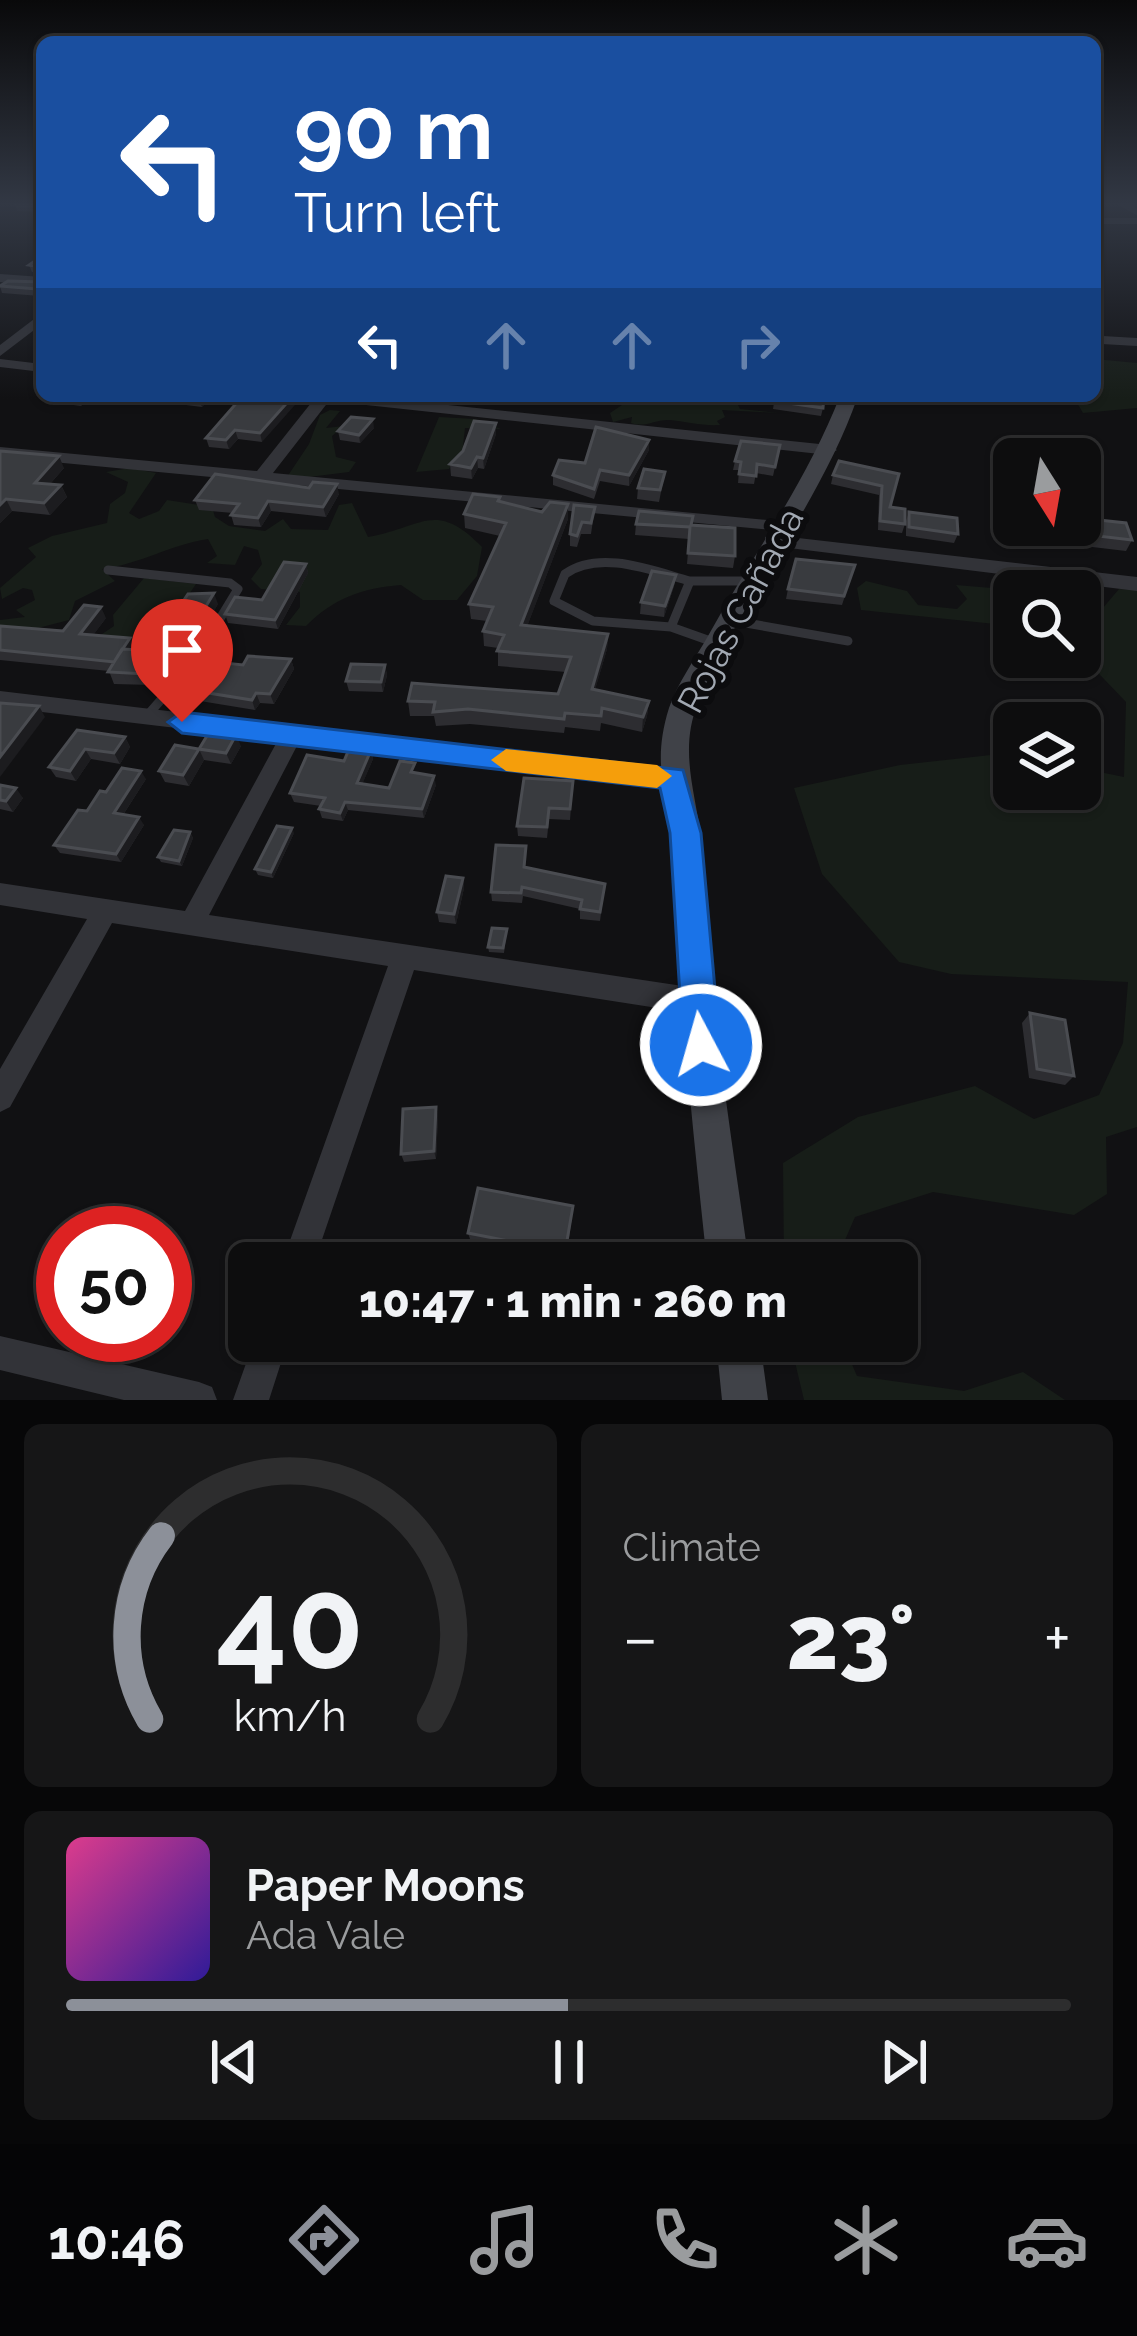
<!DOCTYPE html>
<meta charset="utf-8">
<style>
body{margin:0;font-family:Raleway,sans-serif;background:#161617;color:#f1f3f6;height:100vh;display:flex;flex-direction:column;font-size:45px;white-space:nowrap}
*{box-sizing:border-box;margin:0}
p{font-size:39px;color:#9a9c9e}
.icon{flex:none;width:66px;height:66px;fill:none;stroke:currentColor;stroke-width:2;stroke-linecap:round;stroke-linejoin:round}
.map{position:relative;height:1400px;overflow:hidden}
.sheet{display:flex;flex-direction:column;gap:24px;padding:24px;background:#070708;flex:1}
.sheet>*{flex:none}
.hud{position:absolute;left:36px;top:36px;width:1065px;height:366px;border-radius:18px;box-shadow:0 3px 9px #0004,0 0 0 3px #2d2d2e;background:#1a4fa0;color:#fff;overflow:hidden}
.needle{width:78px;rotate:169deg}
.buttons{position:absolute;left:993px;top:438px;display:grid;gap:24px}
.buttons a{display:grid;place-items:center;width:108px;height:108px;border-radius:18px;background:#0d0d0e;box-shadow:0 3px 9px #0004,0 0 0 3px #2d2d2e;font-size:60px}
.speed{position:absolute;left:36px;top:1206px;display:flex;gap:24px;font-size:60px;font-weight:700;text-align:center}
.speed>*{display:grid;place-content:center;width:156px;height:156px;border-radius:50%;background:#0d0d0e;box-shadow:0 3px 9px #0004,0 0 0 3px #2d2d2e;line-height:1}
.speed .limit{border:18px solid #d22;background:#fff;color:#111}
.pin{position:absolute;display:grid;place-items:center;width:102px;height:102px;color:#fff;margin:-123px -51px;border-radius:50% 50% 50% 0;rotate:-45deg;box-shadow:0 0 12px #0007}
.pin .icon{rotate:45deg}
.me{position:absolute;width:132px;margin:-66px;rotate:354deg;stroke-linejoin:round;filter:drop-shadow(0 0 9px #0008)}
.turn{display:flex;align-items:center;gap:42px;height:252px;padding:0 60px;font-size:54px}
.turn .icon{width:156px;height:156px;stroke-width:2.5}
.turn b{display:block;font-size:84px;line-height:102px}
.lanes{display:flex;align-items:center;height:114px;padding:0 60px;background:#0003;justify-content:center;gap:60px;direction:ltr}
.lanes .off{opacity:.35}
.big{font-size:90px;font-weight:800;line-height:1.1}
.sheet .widget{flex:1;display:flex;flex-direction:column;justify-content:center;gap:18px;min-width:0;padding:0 42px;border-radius:18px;background:#161617}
.sheet .dial{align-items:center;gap:0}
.dial svg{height:312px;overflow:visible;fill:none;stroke:#2d2d2e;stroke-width:7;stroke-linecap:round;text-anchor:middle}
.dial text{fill:#f1f3f6;stroke:none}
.song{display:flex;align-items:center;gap:36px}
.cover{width:144px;height:144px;border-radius:18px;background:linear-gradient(135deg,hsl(330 70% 55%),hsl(250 70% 35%))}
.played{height:12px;border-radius:6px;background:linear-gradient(90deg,#8c9099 50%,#2d2d2e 50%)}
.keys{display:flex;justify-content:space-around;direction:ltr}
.heat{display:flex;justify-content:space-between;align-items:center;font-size:66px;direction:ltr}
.sheet .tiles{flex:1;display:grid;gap:24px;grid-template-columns:1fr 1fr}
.widget:last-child{grid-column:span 2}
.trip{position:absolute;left:228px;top:1242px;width:690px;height:120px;border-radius:18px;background:#0d0d0e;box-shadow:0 3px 9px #0004,0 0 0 3px #2d2d2e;font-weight:800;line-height:120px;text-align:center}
.dock{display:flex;height:192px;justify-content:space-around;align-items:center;background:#050506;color:#9a9c9e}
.dock .icon{width:84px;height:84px}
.dock .selected{color:#8c9099}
.dock b{font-size:54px;color:#f1f3f6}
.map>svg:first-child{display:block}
.green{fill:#171d18}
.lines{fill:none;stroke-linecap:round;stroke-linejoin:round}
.service-far2{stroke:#323338;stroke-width:6}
.service-far1{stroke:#323338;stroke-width:8}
.service{stroke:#323338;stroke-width:9}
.minor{fill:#323338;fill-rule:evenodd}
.tertiary{fill:#323338;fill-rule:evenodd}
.secondary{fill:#404248;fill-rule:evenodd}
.wall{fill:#2d2d31}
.shaded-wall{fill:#1c1c1f}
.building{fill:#393b3f;stroke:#4a4c51;stroke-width:3}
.route{fill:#1a73e8;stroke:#114b97;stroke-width:3}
.slow{fill:#f59e0b}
.labels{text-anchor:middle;stroke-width:12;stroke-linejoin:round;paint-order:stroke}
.street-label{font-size:36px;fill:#a2a9b3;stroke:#0c0c0e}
</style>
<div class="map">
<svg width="1137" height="1400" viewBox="0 0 1137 1400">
<rect width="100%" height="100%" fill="#111113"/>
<path class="green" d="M1095,359L1137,363V408L1083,413L1073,396H1095Z
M606,396H691L726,402L747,396L737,403L740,409L779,413L722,410L725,417L717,421L720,425C701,426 689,422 670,420C655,419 646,428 631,423L632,417L613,422L610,413L622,405L604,400Z
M330,410L340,411L326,428L344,426L332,436L336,457L356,462L349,472L285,480L309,444L320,415Z
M439,417L475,419L501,429L465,428L463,445L473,460L455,459L449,469L416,472Z
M130,468L156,473L129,513L139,519L159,511L167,500L212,507L215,517L229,526L265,531L283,519L291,529L328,530L339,505L352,503L368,537C422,528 435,499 482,547L477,576L457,600H423L401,585C362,588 334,598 306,626L286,625L300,607V592L261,589L251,579L262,564L258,550L244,546L235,565L207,563L217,556L208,539C170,545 140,564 102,569L115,581L75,601L69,620L19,633L0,632V620L25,617L16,610L35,600L32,590L23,588L2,599L0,588L36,557L28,548L52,536L107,523L110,504L125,493L128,482L106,472Z
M144,578L196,584L162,634L174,639L176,652C153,656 121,643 96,638L114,626L113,615Z
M866,581L907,591L918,605L957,609L967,599L956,585L1004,589L1014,607V626L861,610L857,588Z
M1119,589L1137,590V1127L1106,1137L1107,1194L1074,1215L933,1192L855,1217L835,1263H784L783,1163L858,1117L975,1086L1034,1119L1099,1095L1123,1043L1128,982L951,974L899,962L822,874L794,788L900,765L1009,753L1014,754V789H1080V768L1124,777L1126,702L1080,654V613L1097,615Z
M790,1341H842L857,1376L964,1391L1023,1372L1065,1400H804Z"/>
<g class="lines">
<path class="service-far2" d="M1121,203L1137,212
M1095,221H1137
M1095,339L1137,342"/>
<path class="service-far1" d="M1102,340L1137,342"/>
<path class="service" d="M108,570L230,583L238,589L193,663L146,717
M729,620L848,641
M671,627L593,621L554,601L565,574C600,549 653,571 690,581
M716,643L671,627L690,581H750"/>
<path class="minor" d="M0,274L42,277V285L0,282Z
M42,313V324L0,356V345Z
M0,359L42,364V372L0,367Z
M314,396H362L829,445L837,450L829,455L329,401L273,473L788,522L791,526L782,531L0,457V447L257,471L315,398Z
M698,396H712L704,403L699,402Z
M0,691L681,772L684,778L681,784L673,787L299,742L209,915L696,988L706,992L710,1001L706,1010L696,1014L414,970L314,1263H282L388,966L112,923L10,1107L0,1112V1069L87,919L0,905V883L185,911L278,740L0,707Z
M0,1336L199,1382L212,1387L217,1400H124L0,1370Z
M254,1341H288L269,1400H233Z"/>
<path class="tertiary" d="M772,535L1137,577V591L765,545V537Z"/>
<path class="secondary" d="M840,396H858C820,505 742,596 698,703C679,749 695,791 701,837C707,891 708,946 714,1001C723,1088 737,1176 749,1263H707C692,1123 678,984 670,844C668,791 651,765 669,708C677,684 695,659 708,636C752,556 807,481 840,396Z
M716,1341H760L768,1400H722Z"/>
</g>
<path class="wall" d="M42,203V212L17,211L15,205Z
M42,256V273L32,272L29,265Z
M42,282V295L40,296L2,293L0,286Z
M56,396H94L81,406L59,403Z
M152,396H212L202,407L154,401Z
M436,396H473L471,400Z
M775,396L823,408L821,416L773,409Z
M265,401L262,442L238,439L229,449L209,447L206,438Z
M496,423V434L484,469L478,468L472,479L451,476L450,464Z
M374,428L360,443L340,440L338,431Z
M780,445L773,476L756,473L754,484L738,483L739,470H733L735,461Z
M649,450L629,486L600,481L594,499L553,485V475L585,463Z
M0,451L64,468L50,484L61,485L67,497L50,515L12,511L0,523Z
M665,472L659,502L637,499L638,488Z
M899,474L890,507L905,524L902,533L878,530L879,495L831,484L833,475Z
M339,494L326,517L271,511L261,527L234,525L231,515L233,513L199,510L195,500Z
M500,502L568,519L527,626L608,634L607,649L595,689L649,701L647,716L642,732L601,723L600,731L565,727L564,733L470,724L436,726L434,716H410L408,701L558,694L566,672L498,666V648L484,646L483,631L487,621L471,619L469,604L500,536L465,528L464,514Z
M595,507L591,534H581L577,547L570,546V534Z
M909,512L958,534L954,543L906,536V521Z
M693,516L692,525L735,556L733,568L687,564L689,539L635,535L636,524Z
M1064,525H1080L1132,540L1126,551L1067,544L1063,528Z
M306,564L308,573L278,629L228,623L225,614L262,600Z
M855,565L842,605L786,599L788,589Z
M676,575L674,586L664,617L640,614L641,602Z
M218,604L201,632L177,629L172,618Z
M106,618L93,635L130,638L134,650L164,662L152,685L114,684L109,671L0,660V626L63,631Z
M291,659L294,669L274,704L260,703L255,710L194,700L190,690Z
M385,665L387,675L383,692L349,691L346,681Z
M77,730L125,737L130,747L120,764L91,759L76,781L56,777L49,767Z
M241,746L231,764L204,760L189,786L165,782L159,771L199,749Z
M371,750L373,759L362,784L389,788L416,773L436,785L424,818L348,810L343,821L322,818L319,809L321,806L294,802L290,793L344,761Z
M146,779L123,815L144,825L121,862L60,853L54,845L106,792Z
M573,781L570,820L549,819L547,838L518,836L517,826Z
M0,785L23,798L13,812L0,809Z
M190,832L193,838L182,866L161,862L158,857Z
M294,833L273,878L258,875L255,869Z
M526,846L525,867L605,884L600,921L580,919V909L523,896L522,903L492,901L491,892Z
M463,878L464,888L456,924L439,922L437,912Z
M507,929L504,953L489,952L488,947Z
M1030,1013L1074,1076L1065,1085L1029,1078L1022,1023Z
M438,1116L436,1159L404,1162L401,1154Z
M572,1216L566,1261L471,1242L468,1233Z"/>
<path class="shaded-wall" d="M79,396H94L81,406L77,397Z
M204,396H212L202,407L199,400Z
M293,396H303L262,442L260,433Z
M373,419L374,428L360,443L359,435Z
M496,423V434L484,469L483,458Z
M235,430L238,439L229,449L226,440Z
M649,440V450L629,486V475Z
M59,456L64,468L41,494L35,483Z
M477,457L478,468L472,479L471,468Z
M337,484L339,494L326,517L323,507Z
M61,485L67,497L50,515L44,503Z
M6,499L12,511L0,523V505Z
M268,501L271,511L261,527L258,518Z
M568,504V519L522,640L521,625Z
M306,564L308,573L278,629L275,620Z
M676,575L674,586L664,617L665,606Z
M214,593L218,604L201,632L197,621Z
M101,607L106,618L86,645L80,634Z
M608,634L607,649L591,704L592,689Z
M130,638L135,649L119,673L114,662Z
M159,651L164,662L152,685L146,674Z
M291,659L294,669L274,704L270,694Z
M385,665L387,675L383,692L381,682Z
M256,693L260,703L255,710L252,700Z
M649,701L647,716L642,732L643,717Z
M39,706L45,717L0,777V757Z
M236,735L241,746L231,764L226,753Z
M125,737L130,747L120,764L114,753Z
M85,749L91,759L76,781L70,771Z
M199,749L204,760L189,786L183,775Z
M371,750L373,759L359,792L357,783Z
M141,771L146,779L119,821L114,813Z
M434,776L436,785L424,818L422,809Z
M16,788L23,798L13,812L6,801Z
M345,802L348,810L343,821L340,813Z
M139,817L144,825L121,862L116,854Z
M292,828L294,833L273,878L271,872Z
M190,832L193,838L182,866L179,861Z
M463,878L464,888L456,924L454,914Z
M436,1107L438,1116L436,1159L434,1151Z"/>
<path class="building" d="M18,203H42V207L15,205Z
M42,256V267L29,265Z
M8,281L42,282V287L37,289L0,286Z
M164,396H204L199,400Z
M268,396H293L260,433L235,430L226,440L206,438L240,399L265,401Z
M775,396H824L823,408L774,401Z
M351,417L373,419L359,435L338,431Z
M474,421L496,423L483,458L477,457L471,468L450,464L463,451Z
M596,427L649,440L629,475L600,470L594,489L553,475L559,460L585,463Z
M741,441L780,445L775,467L757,464L756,476L739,474L741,462L735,461Z
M0,451L59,456L35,483L61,485L44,503L6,499L0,505Z
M839,461L899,474L890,507L905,509V524L880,521L882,486L833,475Z
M644,469L665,472L660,490L638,488Z
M215,474L309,488L313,482L337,484L323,507L268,501L258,518L231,515L239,504L195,500Z
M473,494L500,497L498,501L542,512L550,502L568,504L521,625L608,634L592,689L649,701L643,717L602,708L601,716L565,713L564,719L468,709L433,712L435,702L408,701L412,683L558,694L571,657L497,651L504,635L483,631L493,607L469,604L506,523L464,514Z
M574,505L595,507L591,523L582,522L577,536L570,534Z
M639,511L693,516L691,525L735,528V556L688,553L690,527L636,524Z
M909,512L957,518L958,534L909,527Z
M1080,518L1126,523L1132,540L1072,533L1070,525H1080Z
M796,559L855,565L844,596L788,589Z
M284,562L306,564L275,620L225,614L235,597L262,600Z
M652,571L676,575L665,606L641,602Z
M214,593L197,621L172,618L188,594Z
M84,605L101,607L80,634L130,638L114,662L0,650V626L63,631Z
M122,649L159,651L146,674L108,672Z
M248,656L291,659L270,694L256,693L252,700L190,690L206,661L243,665Z
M351,664L385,665L381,682L346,681Z
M0,703L39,706L0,757Z
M77,730L125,737L114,753L85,749L70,771L49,767Z
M210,731L236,735L226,753L199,749Z
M175,745L199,749L183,775L159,771Z
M350,747L371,750L357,783L389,788L400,761L415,763L411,772L434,776L422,809L345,802L340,813L319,809L325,798L290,793L307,755L344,761Z
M122,768L141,771L114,813L139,817L116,854L54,845L78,810L87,811L100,791L106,792Z
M524,778L573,781L570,809L549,808L547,827L517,826Z
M0,785L16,788L6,801L0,800Z
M277,826L292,828L271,872L255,869Z
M174,830L190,832L179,861L158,857Z
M496,845L526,846L524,867L605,884L600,912L580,909L582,900L522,887L521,893L491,892Z
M446,876L463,878L454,914L437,912Z
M492,928L507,929L503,948L488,947Z
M1030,1013L1065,1020L1074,1076L1037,1069Z
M436,1107L434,1151L401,1154L403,1109Z
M478,1188L573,1206L565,1252L468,1233Z"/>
<linearGradient id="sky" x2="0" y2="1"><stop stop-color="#09090a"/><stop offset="0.51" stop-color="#323844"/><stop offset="1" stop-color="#323844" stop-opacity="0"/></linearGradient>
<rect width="1137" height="399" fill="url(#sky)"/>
<path class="route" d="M182,712L683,770L701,833L720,1045L714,1058L701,1063L688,1058L683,1045L670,833L660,788L182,733L168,722Z"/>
<path class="slow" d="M506,749L657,765L672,776L657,788L506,771L491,760Z"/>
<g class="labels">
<g class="street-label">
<text transform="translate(740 610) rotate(-62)" y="13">Rojas Cañada</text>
</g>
</g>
</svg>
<div class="buttons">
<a><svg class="needle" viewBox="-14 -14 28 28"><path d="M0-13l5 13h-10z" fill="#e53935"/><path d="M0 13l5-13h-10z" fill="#9a9c9e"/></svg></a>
<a><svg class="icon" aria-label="search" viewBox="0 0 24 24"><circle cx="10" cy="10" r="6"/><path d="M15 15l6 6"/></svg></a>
<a><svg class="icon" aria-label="layers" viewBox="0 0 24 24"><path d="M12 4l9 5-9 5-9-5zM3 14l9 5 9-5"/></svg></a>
</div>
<div class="speed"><div class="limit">50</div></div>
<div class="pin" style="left:182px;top:722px;background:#d93025"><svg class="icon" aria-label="arrive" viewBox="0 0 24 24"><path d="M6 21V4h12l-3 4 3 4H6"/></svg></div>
<svg class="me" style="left:701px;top:1045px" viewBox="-20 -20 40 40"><circle r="17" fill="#1a73e8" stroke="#fff" stroke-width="3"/><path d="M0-11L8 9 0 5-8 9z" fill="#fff"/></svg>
<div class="trip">10:47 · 1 min · 260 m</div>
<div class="hud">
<div class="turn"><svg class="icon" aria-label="left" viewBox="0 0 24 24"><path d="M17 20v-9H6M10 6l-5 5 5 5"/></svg><div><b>90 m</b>Turn left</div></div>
<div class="lanes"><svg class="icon" aria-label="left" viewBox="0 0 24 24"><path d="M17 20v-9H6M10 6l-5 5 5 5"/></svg><svg class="icon off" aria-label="ahead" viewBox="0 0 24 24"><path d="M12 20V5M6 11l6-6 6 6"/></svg><svg class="icon off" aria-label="ahead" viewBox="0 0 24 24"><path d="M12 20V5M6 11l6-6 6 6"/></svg><svg class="icon off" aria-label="right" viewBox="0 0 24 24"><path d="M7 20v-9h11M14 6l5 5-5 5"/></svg></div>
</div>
</div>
<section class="sheet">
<div class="tiles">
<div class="widget dial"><svg viewBox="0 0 100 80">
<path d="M14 69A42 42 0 1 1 86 69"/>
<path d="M14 69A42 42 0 0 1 17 22" stroke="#8c9099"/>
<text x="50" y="56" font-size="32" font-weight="700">40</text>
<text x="50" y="72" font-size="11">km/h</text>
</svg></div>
<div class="widget"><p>Climate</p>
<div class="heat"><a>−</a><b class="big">23°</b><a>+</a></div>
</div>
<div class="widget">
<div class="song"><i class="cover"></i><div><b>Paper Moons</b><p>Ada Vale</p></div></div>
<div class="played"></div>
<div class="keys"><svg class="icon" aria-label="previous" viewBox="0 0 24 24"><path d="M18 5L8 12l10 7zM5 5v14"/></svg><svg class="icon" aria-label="pause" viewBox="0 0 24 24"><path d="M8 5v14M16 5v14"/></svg><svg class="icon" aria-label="next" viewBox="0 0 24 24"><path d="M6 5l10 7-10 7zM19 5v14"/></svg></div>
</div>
</div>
</section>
<nav class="dock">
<b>10:46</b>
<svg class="icon selected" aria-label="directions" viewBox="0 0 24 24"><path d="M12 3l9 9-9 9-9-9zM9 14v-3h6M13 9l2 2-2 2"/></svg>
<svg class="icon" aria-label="music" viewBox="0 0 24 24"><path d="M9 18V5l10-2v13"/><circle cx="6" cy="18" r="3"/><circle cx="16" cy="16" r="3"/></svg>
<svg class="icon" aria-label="phone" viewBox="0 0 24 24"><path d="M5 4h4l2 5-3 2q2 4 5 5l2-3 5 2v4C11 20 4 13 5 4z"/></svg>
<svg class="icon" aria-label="climate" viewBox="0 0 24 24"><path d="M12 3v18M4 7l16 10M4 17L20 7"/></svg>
<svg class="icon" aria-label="car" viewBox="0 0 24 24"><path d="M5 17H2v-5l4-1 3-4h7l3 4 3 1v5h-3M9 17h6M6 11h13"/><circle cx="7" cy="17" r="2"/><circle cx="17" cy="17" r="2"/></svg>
</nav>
